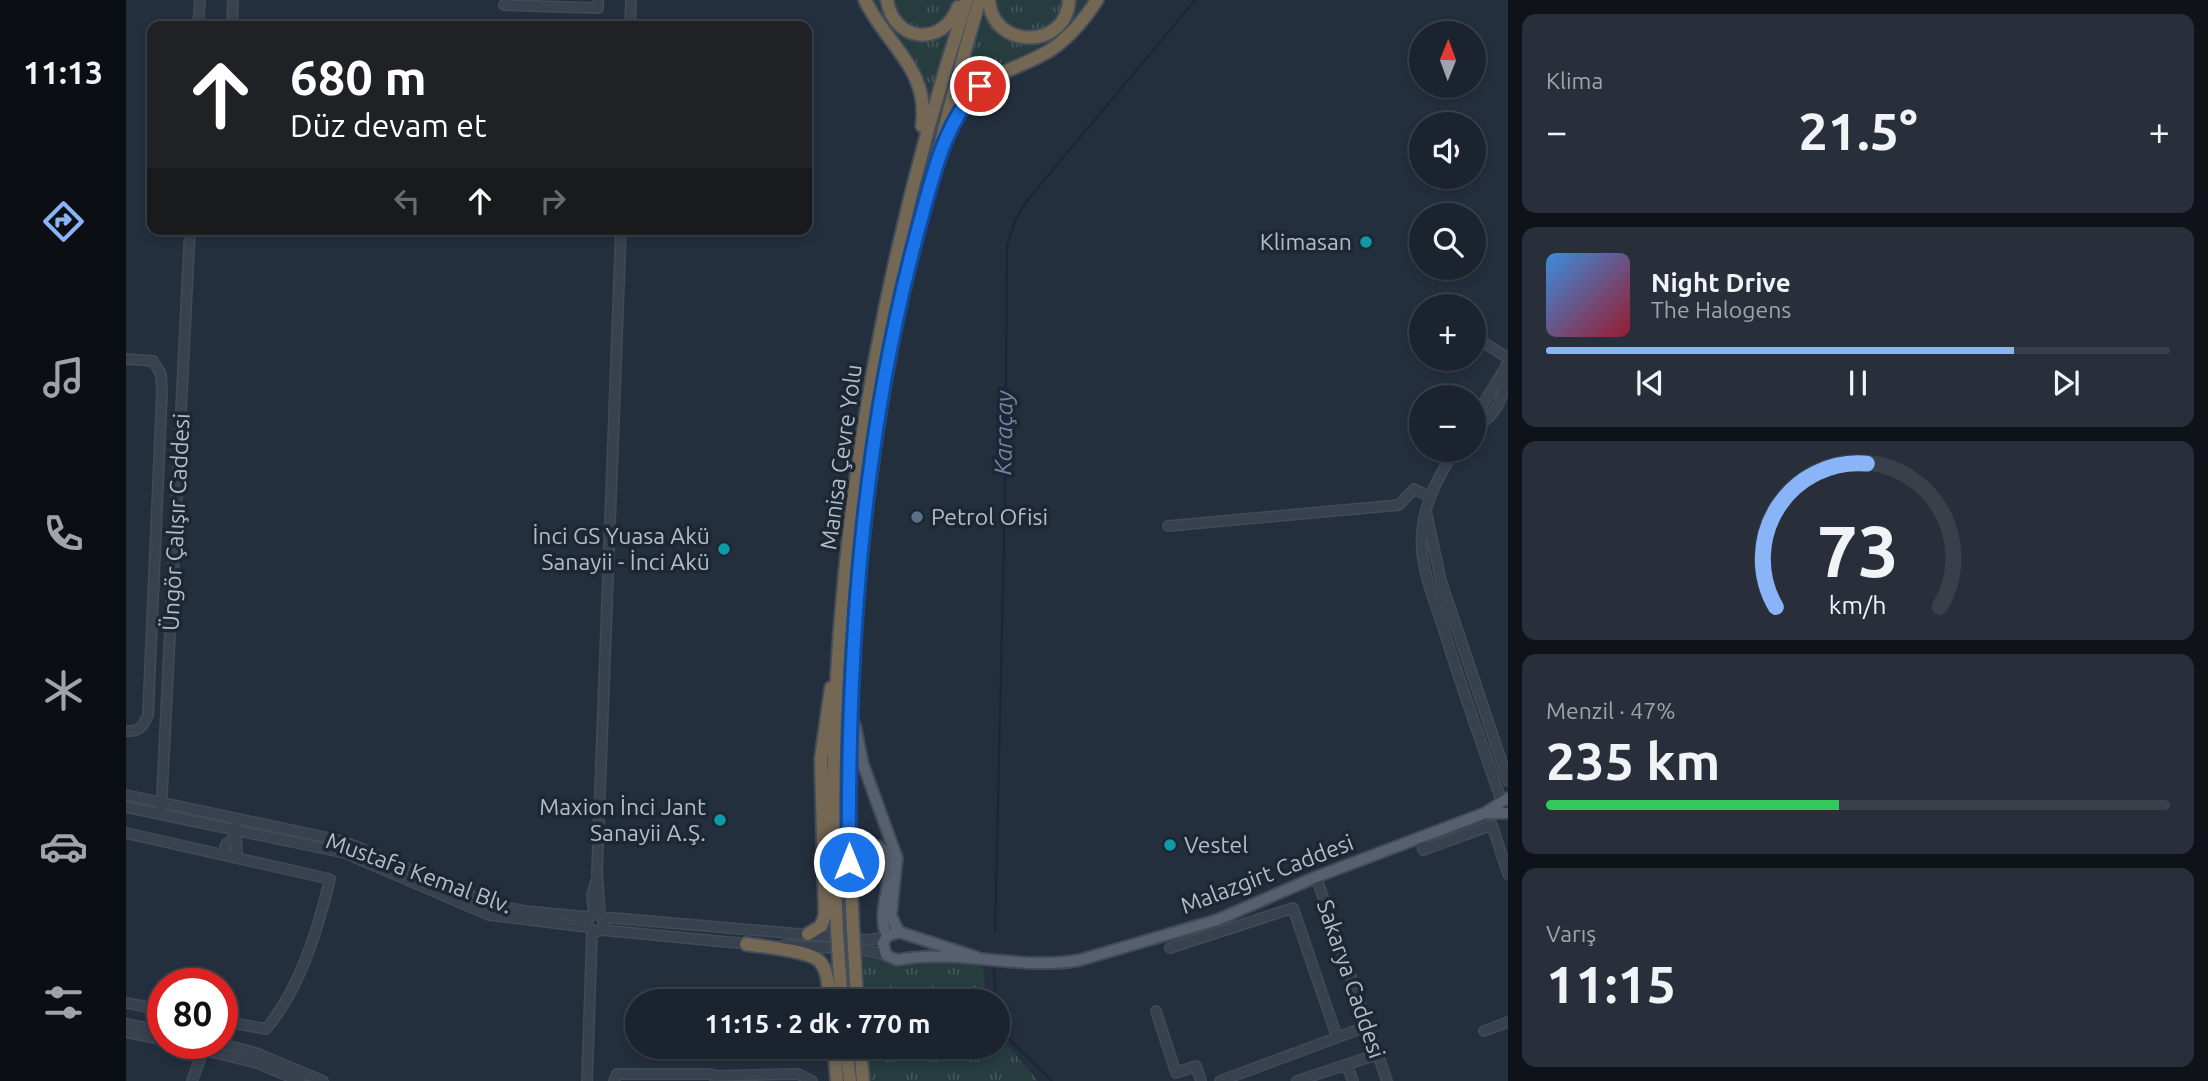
<!DOCTYPE html>
<html lang="tr">
<meta charset="utf-8">
<style>
body{margin:0;font-family:Ubuntu,sans-serif;background:#282f3a;color:#f1f3f6;height:100vh;display:flex;flex-direction:column;font-size:26px;white-space:nowrap}
*{box-sizing:border-box;margin:0}
p{font-size:23px;color:#a0a4aa}
.icon{flex:none;width:38px;height:38px;fill:none;stroke:currentColor;stroke-width:2;stroke-linecap:round;stroke-linejoin:round}
.map{position:relative;flex:1;overflow:hidden}
.sheet{display:flex;flex-direction:column;gap:14px;padding:14px;background:#0f1319;width:700px}
.sheet>*{flex:none}
.top-card{position:absolute;left:21px;top:21px;width:665px;height:214px;border-radius:14px;box-shadow:0 4px 10px #0003,0 0 0 2px #39404a;background:#202124;color:#fff;overflow:hidden}
.needle{width:46px;rotate:1deg}
.fabs{position:absolute;left:1283px;top:21px;display:grid;gap:14px}
.fabs a{display:grid;place-items:center;width:77px;height:77px;border-radius:50%;background:#1b232e;box-shadow:0 4px 10px #0003,0 0 0 2px #39404a;font-size:35px}
.speed{position:absolute;left:21px;top:968px;display:flex;gap:14px;font-size:35px;font-weight:700;text-align:center}
.speed>*{display:grid;place-content:center;width:91px;height:91px;border-radius:50%;background:#1b232e;box-shadow:0 4px 10px #0003,0 0 0 2px #39404a;line-height:1}
.speed .limit{border:10px solid #d22;background:#fff;color:#111}
.pin{position:absolute;display:grid;place-items:center;width:60px;height:60px;color:#fff;margin:-30px;border:4px solid #fff;border-radius:50%;box-shadow:0 2px 7px #0007}
.me{position:absolute;width:77px;margin:-38px;rotate:0deg;stroke-linejoin:round;filter:drop-shadow(0 0 5px #0008)}
.turn{display:flex;align-items:center;gap:24px;height:147px;padding:0 28px;font-size:32px}
.turn .icon{width:91px;height:91px;stroke-width:2.5}
.turn b{display:block;font-size:49px;line-height:60px}
.lanes{display:flex;align-items:center;height:66px;padding:0 28px;background:#0003;justify-content:center;gap:35px;direction:ltr}
.lanes .off{opacity:.35}
.big{font-size:52px;font-weight:600;line-height:1.1}
.sheet .card{flex:1;display:flex;flex-direction:column;justify-content:center;gap:10px;min-width:0;padding:0 24px;border-radius:14px;background:#282f3a}
.sheet .dial{align-items:center;gap:0}
.dial svg{height:182px;overflow:visible;fill:none;stroke:#39404a;stroke-width:7;stroke-linecap:round;text-anchor:middle}
.dial text{fill:#f1f3f6;stroke:none}
.song{display:flex;align-items:center;gap:21px}
.cover{width:84px;height:84px;border-radius:10px;background:linear-gradient(135deg,hsl(210 70% 55%),hsl(350 70% 35%))}
.played{height:7px;border-radius:4px;background:linear-gradient(90deg,#8ab4f8 75%,#39404a 75%)}
.keys{display:flex;justify-content:space-around;direction:ltr}
.heat{display:flex;justify-content:space-between;align-items:center;font-size:38px;direction:ltr}
.charge{height:10px;border-radius:5px;background:linear-gradient(90deg,#34c759 47%,#39404a 0)}
.trip{position:absolute;left:499px;top:989px;width:385px;height:70px;border-radius:35px;background:#1b232e;box-shadow:0 4px 10px #0003,0 0 0 2px #39404a;font-weight:600;line-height:70px;text-align:center}
main{display:flex;flex:1;min-height:0}
.menu{display:flex;flex-direction:column;width:126px;justify-content:space-around;align-items:center;background:#0b0e12;color:#a0a4aa}
.menu .icon{width:49px;height:49px}
.menu .current{color:#8ab4f8}
.menu b{font-size:32px;color:#f1f3f6}
.map>svg:first-child{display:block}
.grass{fill:url(#grass-tufts)}
.lines{fill:none;stroke-linecap:round;stroke-linejoin:round}
.stream{stroke:#17263c;stroke-width:2}
.minor-casing{stroke:#414a57;stroke-width:12}
.major-casing{stroke:#414a57;stroke-width:14}
.highway-casing{stroke:#434c59;stroke-width:16}
.minor{stroke:#38414e;stroke-width:9}
.major{stroke:#56606e;stroke-width:10}
.highway{stroke:#746855;stroke-width:12}
.highway-bridge-casing{stroke:#434c59;stroke-width:16;stroke-linecap:butt}
.highway-bridge{stroke:#746855;stroke-width:12}
.route-casing{stroke:#114b97;stroke-width:18}
.route{stroke:#1a73e8;stroke-width:12}
.culture-dot{fill:#0f9aa8;stroke:#1d2633;stroke-width:2.5}
.service-dot{fill:#5c6f8a;stroke:#1d2633;stroke-width:2.5}
.labels{text-anchor:middle;stroke-width:7;stroke-linejoin:round;paint-order:stroke}
.poi-label{font-size:23px;fill:#b4bcc9;stroke:#1d2633;text-anchor:end}
.street-label{font-size:23px;fill:#b4bcc9;stroke:#1d2633}
.water-label{font-size:24px;font-style:italic;fill:#6d86a8;stroke:#1d2633}
</style>
<main>
<nav class="menu">
<b>11:13</b>
<svg class="icon current" aria-label="directions" viewBox="0 0 24 24"><path d="M12 3l9 9-9 9-9-9zM9 14v-3h6M13 9l2 2-2 2"/></svg>
<svg class="icon" aria-label="music" viewBox="0 0 24 24"><path d="M9 18V5l10-2v13"/><circle cx="6" cy="18" r="3"/><circle cx="16" cy="16" r="3"/></svg>
<svg class="icon" aria-label="phone" viewBox="0 0 24 24"><path d="M5 4h4l2 5-3 2q2 4 5 5l2-3 5 2v4C11 20 4 13 5 4z"/></svg>
<svg class="icon" aria-label="climate" viewBox="0 0 24 24"><path d="M12 3v18M4 7l16 10M4 17L20 7"/></svg>
<svg class="icon" aria-label="car" viewBox="0 0 24 24"><path d="M5 17H2v-5l4-1 3-4h7l3 4 3 1v5h-3M9 17h6M6 11h13"/><circle cx="7" cy="17" r="2"/><circle cx="17" cy="17" r="2"/></svg>
<svg class="icon" aria-label="filters" viewBox="0 0 24 24"><path d="M4 7h16M4 17h16"/><circle cx="9" cy="7" r="2"/><circle cx="15" cy="17" r="2"/></svg>
</nav>
<div class="map">
<svg width="1382" height="1081" viewBox="0 0 1382 1081">
<defs>
<pattern id="grass-tufts" width="24" height="20" patternUnits="userSpaceOnUse" patternTransform="scale(1.75)"><rect width="24" height="20" fill="#263c3f"/><path d="M3 7l-1-3M5 7V3M7 7l1-3M15 17l-1-3M17 17v-4M19 17l1-3" fill="none" stroke="#435659"/></pattern>
</defs>
<rect width="100%" height="100%" fill="#242f3e"/>
<path class="grass" d="M744,0H755L758,11L804,39L825,32L802,102L795,71Z
M766,0H830L820,23L800,32L774,22Z
M868,0H938C931,45 876,43 868,0Z
M948,0H962L936,35L854,75L831,95L860,13C875,39 902,54 929,32C940,23 947,15 948,0Z
M737,953L763,963H857L860,1001H739Z
M872,1034L912,1081H743L740,1047L872,1046Z"/>
<g class="lines">
<path class="stream" d="M869,932L879,497L881,245L889,221L900,202L1069,0
M868,967L870,1001
M872,1008L882,1038L926,1081"/>
<g class="minor-casing">
<path id="minor" d="M378,5L472,8V0
M72,26L74,0
M106,26L107,0
M504,26L505,0
M1352,339L1382,358
M0,359L27,361L35,374L36,392L22,715C17,727 13,732 0,731
M1348,419L1379,368
M1348,422L1356,423C1376,408 1379,390 1380,366
M1329,450C1313,476 1298,502 1296,533C1293,562 1306,594 1315,621C1335,686 1358,750 1380,814
M1301,516L1315,581L1382,781
M1042,526L1273,505L1288,489L1304,497
M0,795L217,841L367,905L399,911L463,917
M0,807L219,853L363,915L461,927
M35,814L64,229
M0,833L204,879C192,929 174,989 140,1029L96,1021
M1295,837L1297,850L1366,825L1382,874
M97,855L100,844L108,838
M110,857C113,847 108,839 110,827
M1190,877L1261,1081
M468,914L461,919L460,925L469,932L475,930L478,922L474,915L471,872L495,229
M468,914L466,895L470,881
M476,917L744,940L761,936
M475,930L623,944
M658,945L739,950L760,955
M1044,948L1167,908L1211,1037
M0,1003L37,1010
M1030,1011L1050,1073L1070,1066L1075,1081
M0,1024L37,1031
M1358,1031L1382,1022
M0,1032L37,1040
M49,1043L131,1063L174,1081
M92,1043L130,1053L197,1081
M1221,1066L1227,1081
M589,1076L672,1074L686,1081
M66,1081L80,1043
M461,1081L466,932
M488,1081L491,1074H584L589,1076V1081
M1094,1081L1242,1026
M1171,1081L1252,1054"/>
</g>
<g class="major-casing">
<path id="major" d="M729,725L737,764L771,858L765,916L773,932
M1359,813H1382
M729,871L732,851L738,846H752L759,851C773,876 748,908 761,936
M850,957L773,932L761,936L757,943L760,955L771,960C832,948 894,971 954,960L1091,920L1190,877L1359,813L1382,798"/>
</g>
<g class="highway-casing">
<path id="highway" d="M739,0C761,46 804,69 796,126
M761,0C768,43 817,47 832,7
M863,0C866,50 941,50 943,0
M825,129C842,76 883,74 923,51C943,38 958,20 971,0
M711,930C693,617 744,297 841,0
M727,930C715,712 732,491 780,277C787,240 799,205 808,169C823,112 836,56 854,0
M682,934L695,926L699,915L695,759L705,688
M620,944C637,947 686,950 695,963C703,973 702,989 704,1001
M713,963L716,1001
M729,964L731,1001
M708,1046L711,1081
M720,1046L724,1081
M734,1046L737,1081"/>
</g>
<use href="#minor" class="minor"/>
<use href="#major" class="major"/>
<use href="#highway" class="highway"/>
<g class="highway-bridge-casing">
<path id="highway-bridge" d="M711,930L713,963
M727,930L729,964"/>
</g>
<use href="#highway-bridge" class="highway-bridge"/>
</g>
<g class="lines">
<g class="route-casing">
<path id="route" d="M723,862C721,650 736,435 792,230C806,180 817,124 854,86"/>
</g>
<use href="#route" class="route"/>
</g>
<g class="culture-dot">
<circle cx="1240" cy="242" r="7"/>
<circle cx="598" cy="549" r="7"/>
<circle cx="594" cy="820" r="7"/>
<circle cx="1044" cy="845" r="7"/>
</g>
<circle class="service-dot" cx="791" cy="517" r="7"/>
<g class="labels">
<g class="poi-label">
<text x="1226" y="250">Klimasan</text>
<text x="805" y="525" text-anchor="start">Petrol Ofisi</text>
<text x="584" y="544">İnci GS Yuasa Akü<tspan x="584" dy="26">Sanayii - İnci Akü</tspan></text>
<text x="580" y="815">Maxion İnci Jant<tspan x="580" dy="26">Sanayii A.Ş.</tspan></text>
<text x="1058" y="853" text-anchor="start">Vestel</text>
</g>
<g class="street-label">
<text transform="translate(715 457) rotate(-82)" y="8">Manisa Çevre Yolu</text>
<text transform="translate(50 522) rotate(-87)" y="8">Üngör Çalışır Caddesi</text>
<text transform="translate(293 873) rotate(20)" y="8">Mustafa Kemal Blv.</text>
<text transform="translate(1141 874) rotate(-21)" y="8">Malazgirt Caddesi</text>
<text transform="translate(1225 979) rotate(71)" y="8">Sakarya Caddesi</text>
</g>
<g class="water-label">
<text transform="translate(878 433) rotate(-89)" y="8">Karaçay</text>
</g>
</g>
</svg>
<div class="fabs">
<a><svg class="needle" viewBox="-14 -14 28 28"><path d="M0-13l5 13h-10z" fill="#e53935"/><path d="M0 13l5-13h-10z" fill="#a0a4aa"/></svg></a>
<a><svg class="icon" aria-label="sound" viewBox="0 0 24 24"><path d="M4 9h4l5-4v14l-5-4H4zM17 9q2 3 0 6"/></svg></a>
<a><svg class="icon" aria-label="search" viewBox="0 0 24 24"><circle cx="10" cy="10" r="6"/><path d="M15 15l6 6"/></svg></a>
<a>+</a>
<a>−</a>
</div>
<div class="speed"><div class="limit">80</div></div>
<div class="pin" style="left:854px;top:86px;background:#d93025"><svg class="icon" aria-label="arrive" viewBox="0 0 24 24"><path d="M6 21V4h12l-3 4 3 4H6"/></svg></div>
<svg class="me" style="left:723px;top:862px" viewBox="-20 -20 40 40"><circle r="17" fill="#1a73e8" stroke="#fff" stroke-width="3"/><path d="M0-11L8 9 0 5-8 9z" fill="#fff"/></svg>
<div class="trip">11:15 · 2 dk · 770 m</div>
<div class="top-card">
<div class="turn"><svg class="icon" aria-label="ahead" viewBox="0 0 24 24"><path d="M12 20V5M6 11l6-6 6 6"/></svg><div><b>680 m</b>Düz devam et</div></div>
<div class="lanes"><svg class="icon off" aria-label="left" viewBox="0 0 24 24"><path d="M17 20v-9H6M10 6l-5 5 5 5"/></svg><svg class="icon" aria-label="ahead" viewBox="0 0 24 24"><path d="M12 20V5M6 11l6-6 6 6"/></svg><svg class="icon off" aria-label="right" viewBox="0 0 24 24"><path d="M7 20v-9h11M14 6l5 5-5 5"/></svg></div>
</div>
</div>
<section class="sheet">
<div class="card"><p>Klima</p>
<div class="heat"><a>−</a><b class="big">21.5°</b><a>+</a></div>
</div>
<div class="card">
<div class="song"><i class="cover"></i><div><b>Night Drive</b><p>The Halogens</p></div></div>
<div class="played"></div>
<div class="keys"><svg class="icon" aria-label="previous" viewBox="0 0 24 24"><path d="M18 5L8 12l10 7zM5 5v14"/></svg><svg class="icon" aria-label="pause" viewBox="0 0 24 24"><path d="M8 5v14M16 5v14"/></svg><svg class="icon" aria-label="next" viewBox="0 0 24 24"><path d="M6 5l10 7-10 7zM19 5v14"/></svg></div>
</div>
<div class="card dial"><svg viewBox="0 0 100 80">
<path d="M14 69A42 42 0 1 1 86 69"/>
<path d="M14 69A42 42 0 0 1 54 6" stroke="#8ab4f8"/>
<text x="50" y="56" font-size="32" font-weight="700">73</text>
<text x="50" y="72" font-size="11">km/h</text>
</svg></div>
<div class="card"><p>Menzil · 47%</p><b class="big">235 km</b><div class="charge"></div></div>
<div class="card"><p>Varış</p><b class="big">11:15</b></div>
</section>
</main>
